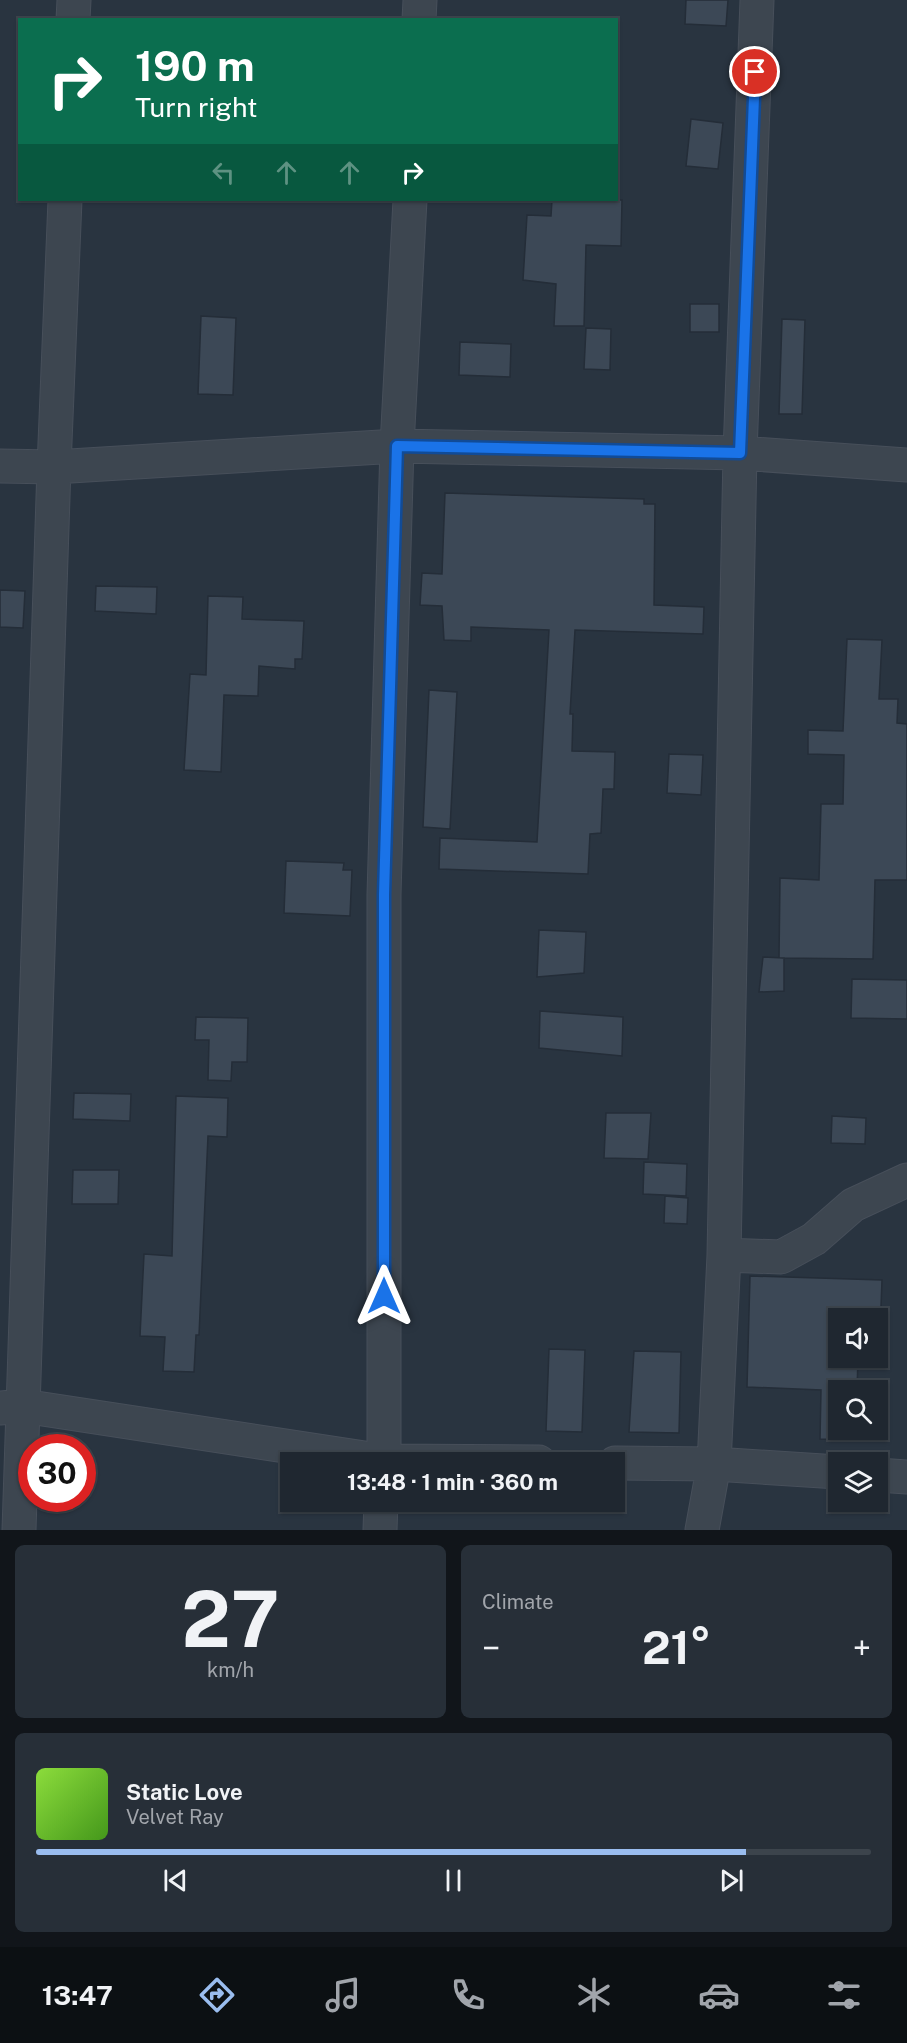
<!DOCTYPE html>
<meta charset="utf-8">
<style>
body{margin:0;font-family:"Public Sans",sans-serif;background:#272f38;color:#f1f3f6;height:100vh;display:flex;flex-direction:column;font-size:22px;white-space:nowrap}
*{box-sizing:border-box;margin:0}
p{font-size:20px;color:#a1a5ab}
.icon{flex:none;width:33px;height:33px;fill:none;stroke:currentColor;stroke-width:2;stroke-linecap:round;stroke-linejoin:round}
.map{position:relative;height:1530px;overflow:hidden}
.panel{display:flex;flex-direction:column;gap:15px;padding:15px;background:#11151a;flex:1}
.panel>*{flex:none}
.top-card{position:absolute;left:18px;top:18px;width:600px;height:183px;border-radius:0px;box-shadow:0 2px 4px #0004,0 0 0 2px #3c444c;background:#0b6e4f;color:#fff;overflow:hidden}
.fabs{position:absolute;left:828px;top:1308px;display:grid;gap:12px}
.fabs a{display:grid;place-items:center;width:60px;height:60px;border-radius:0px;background:#1f2730;box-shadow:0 2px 4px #0004,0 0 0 2px #3c444c;font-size:30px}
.speed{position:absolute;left:18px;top:1434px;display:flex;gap:12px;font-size:30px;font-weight:700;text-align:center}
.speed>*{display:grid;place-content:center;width:78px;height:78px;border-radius:50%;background:#1f2730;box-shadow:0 2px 4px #0004,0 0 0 2px #3c444c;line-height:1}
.speed .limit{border:9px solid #d22;background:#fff;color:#111}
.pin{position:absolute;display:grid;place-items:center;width:51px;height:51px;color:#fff;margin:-26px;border:3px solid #fff;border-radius:50%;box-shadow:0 2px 6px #0007}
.me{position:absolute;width:66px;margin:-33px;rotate:0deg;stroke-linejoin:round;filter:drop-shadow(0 0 4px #0008)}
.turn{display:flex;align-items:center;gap:21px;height:126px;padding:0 18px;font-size:27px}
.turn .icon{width:78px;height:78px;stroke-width:2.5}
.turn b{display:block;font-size:42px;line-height:51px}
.lanes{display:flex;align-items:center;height:57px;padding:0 18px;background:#0003;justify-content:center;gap:30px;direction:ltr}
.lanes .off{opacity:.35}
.big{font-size:45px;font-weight:700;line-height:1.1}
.panel .tile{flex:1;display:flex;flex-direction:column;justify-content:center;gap:9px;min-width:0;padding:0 21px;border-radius:9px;background:#272f38}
.panel .dial{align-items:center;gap:0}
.dial b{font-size:78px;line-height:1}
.song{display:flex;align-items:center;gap:18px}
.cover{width:72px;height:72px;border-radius:9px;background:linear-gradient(135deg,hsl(90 70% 55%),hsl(100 70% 35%))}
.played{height:6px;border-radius:3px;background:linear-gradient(90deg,#9abdef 85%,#3c444c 85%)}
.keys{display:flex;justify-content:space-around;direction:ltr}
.heat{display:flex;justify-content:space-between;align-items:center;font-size:33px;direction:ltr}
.panel .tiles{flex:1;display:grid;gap:15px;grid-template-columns:1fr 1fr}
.tile:last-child{grid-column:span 2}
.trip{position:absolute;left:280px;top:1452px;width:345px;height:60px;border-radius:0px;background:#1f2730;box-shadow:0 2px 4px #0004,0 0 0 2px #3c444c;font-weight:700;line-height:60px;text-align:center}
.tabs{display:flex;height:96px;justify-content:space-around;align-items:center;background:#0c1013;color:#a1a5ab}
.tabs .icon{width:42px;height:42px}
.tabs .active{color:#9abdef}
.tabs b{font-size:27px;color:#f1f3f6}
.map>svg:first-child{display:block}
.building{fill:#3c4856;stroke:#242d38;stroke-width:1.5;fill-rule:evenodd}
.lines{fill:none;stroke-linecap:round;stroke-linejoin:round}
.minor-casing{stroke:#474f5a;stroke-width:35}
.minor{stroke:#3d4650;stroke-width:33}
.route-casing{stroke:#114b97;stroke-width:15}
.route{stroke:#1a73e8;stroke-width:10}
</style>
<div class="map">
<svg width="907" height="1530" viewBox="0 0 907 1530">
<rect width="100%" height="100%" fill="#293440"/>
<path class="building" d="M686,0H728L726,26L685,24Z
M691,119L723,123L718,169L686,166Z
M552,200H622L621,246L586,245L584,326H554L556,284L523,280L527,215L551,216Z
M690,304H719V332H690Z
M201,316L236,318L233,395L198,394Z
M782,319L805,320L802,414H779Z
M586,328L611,329L610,370L584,369Z
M460,342L511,344L510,377L459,375Z
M445,493L644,499V504H655L654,605L704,607L703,634L575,630L570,714H573L572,751L615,752L614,789H603L601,833L590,834L588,874L439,869L440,838L537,842L549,630L471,627V641L444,640L442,606L420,605L422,573L442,574Z
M96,586L157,587L156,614L95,611Z
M0,590L25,591L23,628L0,627Z
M208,596L243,597L242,619L304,621L302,659H295V669L259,666L258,696L224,695L221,772L184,770L190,674L206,675Z
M847,639L882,640L879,699H898L897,723L907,724V880H875L873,959L779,958L780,878L819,880L821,804H843L844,755L808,754V730L843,731Z
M429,690L457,692L450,829L423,827Z
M669,754L703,755L701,795L667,793Z
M286,861L344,863L343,870H352L350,916L284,913Z
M539,930L586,932L584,973L537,977Z
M763,957L784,958V991L759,992Z
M852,979L907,980V1019L851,1018Z
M540,1011L623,1017L622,1056L539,1048Z
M196,1017L248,1018L247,1062H232L231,1081L208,1080L209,1040H195Z
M74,1093L131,1094L130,1121L73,1119Z
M176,1096L228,1098L227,1137L208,1136L199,1335H196L194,1372L163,1371L165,1337L140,1336L144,1254L172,1256Z
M606,1113H651L648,1159L604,1158Z
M832,1116L866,1118L865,1144L831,1143Z
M644,1162L687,1164L686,1196L643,1194Z
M73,1170H119L118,1204H72Z
M665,1196L688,1198L687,1224L664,1223Z
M750,1276L882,1280L879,1360L858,1359L857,1390H838V1430H856L855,1440L820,1439L821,1390L747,1387ZM838,1318H878V1358H838Z
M549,1349L585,1350L582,1432L546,1431Z
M634,1351L681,1352L679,1433L629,1432Z"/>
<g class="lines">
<g class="minor-casing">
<path id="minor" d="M73,20L74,0
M419,20L420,0
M0,466L54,467L397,446L740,453L907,465
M724,1255L781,1257L814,1239L853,1205L907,1180
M0,1408L23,1406L384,1461L539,1462
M384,1462V895L397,446L410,200
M615,1463L714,1464L838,1472
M878,1475L907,1477
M19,1530L54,467L65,200
M380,1530L381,1502
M702,1530L714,1464L724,1255L740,453L757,0"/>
</g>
<use href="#minor" class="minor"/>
</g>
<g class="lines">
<g class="route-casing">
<path id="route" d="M384,1296V895L397,446L740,453L755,72"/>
</g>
<use href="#route" class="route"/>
</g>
</svg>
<div class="fabs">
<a><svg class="icon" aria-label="sound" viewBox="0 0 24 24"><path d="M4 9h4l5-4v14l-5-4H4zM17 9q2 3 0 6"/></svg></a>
<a><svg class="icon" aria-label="search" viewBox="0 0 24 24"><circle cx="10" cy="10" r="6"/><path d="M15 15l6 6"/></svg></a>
<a><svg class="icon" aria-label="layers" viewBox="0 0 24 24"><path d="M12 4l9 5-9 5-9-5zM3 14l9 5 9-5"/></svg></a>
</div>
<div class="speed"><div class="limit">30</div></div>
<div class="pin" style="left:755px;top:72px;background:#d93025"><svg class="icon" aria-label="arrive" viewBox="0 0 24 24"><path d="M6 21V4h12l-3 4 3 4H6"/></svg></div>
<svg class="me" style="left:384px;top:1296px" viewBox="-20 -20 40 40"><path d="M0-17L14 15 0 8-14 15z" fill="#1a73e8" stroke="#fff" stroke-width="4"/></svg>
<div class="trip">13:48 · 1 min · 360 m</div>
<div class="top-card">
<div class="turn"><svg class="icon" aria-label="right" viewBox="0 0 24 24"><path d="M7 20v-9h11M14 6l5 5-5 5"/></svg><div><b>190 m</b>Turn right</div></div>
<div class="lanes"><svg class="icon off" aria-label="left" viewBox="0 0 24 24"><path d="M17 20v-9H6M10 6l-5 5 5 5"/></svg><svg class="icon off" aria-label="ahead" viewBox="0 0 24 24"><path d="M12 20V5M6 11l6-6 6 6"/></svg><svg class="icon off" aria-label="ahead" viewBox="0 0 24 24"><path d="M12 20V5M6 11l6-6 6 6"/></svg><svg class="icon" aria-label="right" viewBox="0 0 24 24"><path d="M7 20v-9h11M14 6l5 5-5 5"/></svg></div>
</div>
</div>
<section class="panel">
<div class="tiles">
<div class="tile dial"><b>27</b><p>km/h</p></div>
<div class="tile"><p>Climate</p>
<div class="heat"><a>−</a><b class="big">21°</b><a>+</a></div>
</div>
<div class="tile">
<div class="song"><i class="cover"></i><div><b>Static Love</b><p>Velvet Ray</p></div></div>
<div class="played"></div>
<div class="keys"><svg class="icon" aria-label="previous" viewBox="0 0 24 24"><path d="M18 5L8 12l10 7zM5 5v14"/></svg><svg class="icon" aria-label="pause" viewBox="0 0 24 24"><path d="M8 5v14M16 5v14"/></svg><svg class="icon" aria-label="next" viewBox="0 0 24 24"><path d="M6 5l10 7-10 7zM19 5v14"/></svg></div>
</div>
</div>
</section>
<nav class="tabs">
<b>13:47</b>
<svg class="icon active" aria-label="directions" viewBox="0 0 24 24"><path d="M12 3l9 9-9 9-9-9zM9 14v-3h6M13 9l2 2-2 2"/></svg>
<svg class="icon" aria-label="music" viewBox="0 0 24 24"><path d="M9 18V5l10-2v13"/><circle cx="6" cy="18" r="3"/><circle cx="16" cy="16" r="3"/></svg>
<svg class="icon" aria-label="phone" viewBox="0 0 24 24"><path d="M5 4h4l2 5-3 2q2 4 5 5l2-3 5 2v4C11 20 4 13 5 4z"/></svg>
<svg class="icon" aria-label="climate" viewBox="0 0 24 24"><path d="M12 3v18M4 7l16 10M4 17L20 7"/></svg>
<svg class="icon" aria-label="car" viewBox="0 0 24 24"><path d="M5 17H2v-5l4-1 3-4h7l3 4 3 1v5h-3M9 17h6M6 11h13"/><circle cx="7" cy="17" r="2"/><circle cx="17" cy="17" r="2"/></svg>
<svg class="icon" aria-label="filters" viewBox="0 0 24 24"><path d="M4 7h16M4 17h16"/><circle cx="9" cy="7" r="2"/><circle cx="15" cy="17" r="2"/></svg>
</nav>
